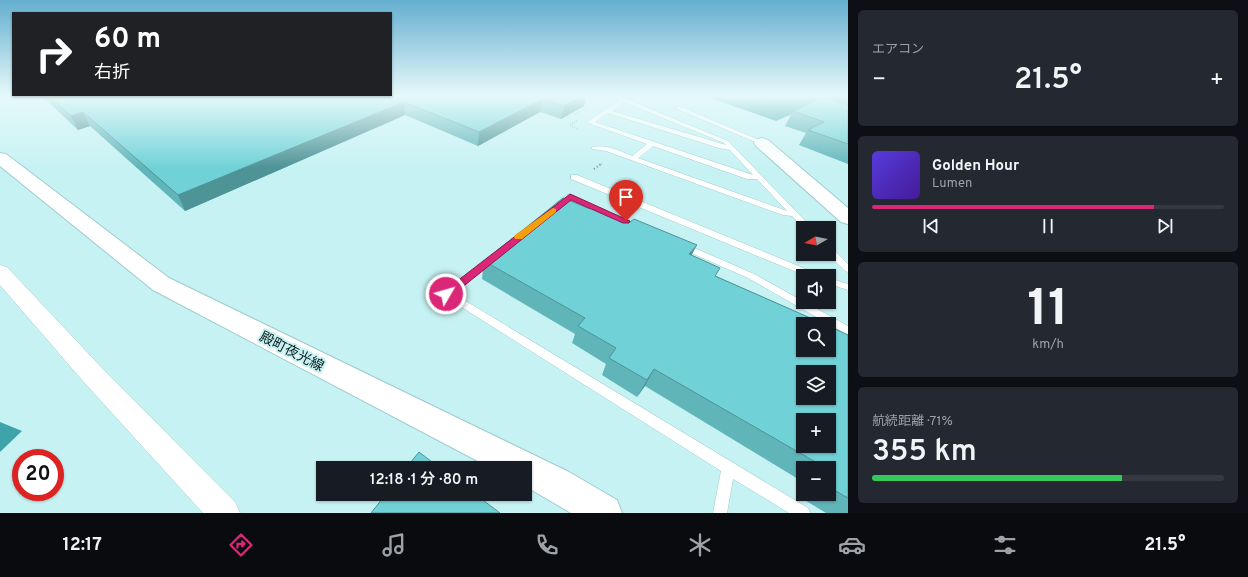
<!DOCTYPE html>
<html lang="ja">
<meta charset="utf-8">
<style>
body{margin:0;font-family:Overpass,"Noto Sans JP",sans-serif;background:#242831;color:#f1f3f6;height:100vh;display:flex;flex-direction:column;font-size:15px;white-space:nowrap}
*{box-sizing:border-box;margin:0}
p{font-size:13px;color:#9ea1a6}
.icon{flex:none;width:22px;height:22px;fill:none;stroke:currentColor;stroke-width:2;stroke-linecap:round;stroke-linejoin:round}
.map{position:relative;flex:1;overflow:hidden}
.side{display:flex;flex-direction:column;gap:10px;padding:10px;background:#0d0f14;width:400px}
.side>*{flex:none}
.top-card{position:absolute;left:12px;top:12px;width:380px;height:84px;border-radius:0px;box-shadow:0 1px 3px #0004;background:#202124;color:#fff;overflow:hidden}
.needle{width:26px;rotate:260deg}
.buttons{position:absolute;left:796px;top:221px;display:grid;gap:8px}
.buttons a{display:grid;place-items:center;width:40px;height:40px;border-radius:0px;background:#171b24;box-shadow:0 1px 3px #0004;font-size:20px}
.speed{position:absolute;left:12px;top:449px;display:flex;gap:8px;font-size:20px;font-weight:700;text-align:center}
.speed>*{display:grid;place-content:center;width:52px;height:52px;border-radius:50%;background:#171b24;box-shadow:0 1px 3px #0004;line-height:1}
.speed .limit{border:6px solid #d22;background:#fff;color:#111}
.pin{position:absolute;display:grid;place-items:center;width:34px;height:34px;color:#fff;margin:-41px -17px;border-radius:50% 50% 50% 0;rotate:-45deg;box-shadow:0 0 4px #0007}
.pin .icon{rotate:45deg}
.me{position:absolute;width:44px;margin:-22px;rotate:52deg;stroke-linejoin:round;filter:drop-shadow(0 0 3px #0008)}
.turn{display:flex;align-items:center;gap:14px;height:84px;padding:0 16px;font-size:18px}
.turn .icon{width:52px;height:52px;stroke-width:2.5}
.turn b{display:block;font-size:28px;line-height:34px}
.big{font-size:30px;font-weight:600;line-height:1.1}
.side .tile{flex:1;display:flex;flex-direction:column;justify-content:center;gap:6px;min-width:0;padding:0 14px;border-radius:6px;background:#242831}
.side .dial{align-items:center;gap:0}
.dial b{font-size:52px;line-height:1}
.song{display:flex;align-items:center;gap:12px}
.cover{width:48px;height:48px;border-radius:6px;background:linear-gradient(135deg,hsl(250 70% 55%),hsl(260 70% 35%))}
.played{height:4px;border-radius:2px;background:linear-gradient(90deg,#db2777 80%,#363941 80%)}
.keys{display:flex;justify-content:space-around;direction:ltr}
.heat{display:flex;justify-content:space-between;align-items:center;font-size:22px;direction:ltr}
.charge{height:6px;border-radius:3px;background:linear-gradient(90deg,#34c759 71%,#363941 0)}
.trip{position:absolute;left:316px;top:461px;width:216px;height:40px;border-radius:0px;background:#171b24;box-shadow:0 1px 3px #0004;font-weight:600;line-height:40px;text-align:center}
.menu{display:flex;height:64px;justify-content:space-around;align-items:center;background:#090b0e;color:#9ea1a6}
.menu .icon{width:28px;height:28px}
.menu .selected{color:#db2777}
.menu b{font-size:18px;color:#f1f3f6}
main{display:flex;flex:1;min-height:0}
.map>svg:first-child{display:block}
.water{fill:#3fa4aa}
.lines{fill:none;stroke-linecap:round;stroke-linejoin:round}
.lane-casing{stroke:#a0cacc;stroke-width:1}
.street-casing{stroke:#a0cacc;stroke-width:1}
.secondary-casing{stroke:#a0cacc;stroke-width:2}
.path-far1{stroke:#749394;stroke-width:1.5;stroke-dasharray:0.5 2;stroke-linecap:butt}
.path{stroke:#749394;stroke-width:2;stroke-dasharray:1 2.5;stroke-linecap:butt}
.lane{fill:#fff;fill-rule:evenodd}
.street{fill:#fff;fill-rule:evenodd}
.secondary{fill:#fff;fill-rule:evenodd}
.wall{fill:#60b5b9}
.shaded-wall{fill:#4e9396}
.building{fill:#70d2d7;stroke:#4e9396;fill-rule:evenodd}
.route{fill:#db2777;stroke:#8e194d}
.slow{fill:#f59e0b}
.labels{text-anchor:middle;stroke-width:4;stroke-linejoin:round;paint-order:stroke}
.near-street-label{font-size:14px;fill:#0b1b1c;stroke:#c7f2f4}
</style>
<main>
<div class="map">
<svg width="848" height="513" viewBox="0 0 848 513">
<rect width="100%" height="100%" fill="#c7f2f4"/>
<path class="water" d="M705,96H848V118L810,106L776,121Z
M0,422L22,431L0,452Z"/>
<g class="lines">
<g class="lane-casing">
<path id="lane" d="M611,96H619L728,141L812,228H803L792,216L783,215L606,151L592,149V147C606,144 620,151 632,156L647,144L588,123V121L620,100ZM624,102L724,143L726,145L612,111ZM608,113L719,148L730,150L753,175L595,122ZM653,146L747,179H757L787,211L638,158Z
M679,106L764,142L765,143L760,144L677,109L676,108Z
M571,175H577L818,274L820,276H806L571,179Z
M567,195H573L607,211L603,213H600L571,200L561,208H555L554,206L555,204Z
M683,243L754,274L848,326V335L748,278L680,248L679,246Z
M829,247L832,248L848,264V272L845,271L828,254H829Z
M493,254L498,257L496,259L454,294L808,508L810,513H789L733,479L727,513H713L721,471L444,296L442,294L444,292L490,255Z
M829,278L848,284V290L829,284Z"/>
</g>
<g class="street-casing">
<path id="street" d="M0,265L7,267L100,366L235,502L240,513H203L82,380L0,285Z"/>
</g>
<g class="secondary-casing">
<path id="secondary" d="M762,138L768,140L848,208V224L841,222L756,146L754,143L756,140Z
M0,153L6,154L169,278L569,472L617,500L622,513H571L525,486V468H491L153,290L0,166Z"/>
</g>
<path class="path-far1" d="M575,114L581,111
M577,121L569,125L578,129
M599,165L603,163"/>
<path class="path" d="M594,169L601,164"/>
<use href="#lane" class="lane"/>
<use href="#street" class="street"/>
<use href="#secondary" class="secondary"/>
</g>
<path class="wall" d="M42,96H586L584,106L561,119L540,112L478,146L405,115L185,211L90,126L78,130Z
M848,105V164L799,145L806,133L785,126L793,111Z
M590,209L630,222L691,255L716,276L848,335V513H826L803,499L805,494H829V468H803V482L645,386L637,397L602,375L606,364L572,343L575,334L482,279L484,261Z"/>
<path class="shaded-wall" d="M582,96H586L584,106L561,119L564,106Z
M543,99L540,112L478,146L479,132Z
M404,102L405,115L185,211L178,195Z
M83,112L90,126L78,130L71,116Z
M697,245L688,262L689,254Z
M654,369L645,386L637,397L647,380Z"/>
<path class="building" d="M49,96H582L564,106L543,99L479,132L404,102L178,195L83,112L71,116Z
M823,97L848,105V144L808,130L824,122L793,111Z
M563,198L590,209L593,206L630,222L634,219L697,245L689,254L720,268L715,276L824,324H803V350H829V326L848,335V498L829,487V468H826L654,369L647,380L609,358L616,348L578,326L585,318L484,261ZM803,372H829V398H803ZM803,420H829V446H803Z
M419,452L440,468H406Z
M386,494H475L500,513H371Z"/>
<linearGradient id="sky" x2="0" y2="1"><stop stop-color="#64aecf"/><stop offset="0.57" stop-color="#e6f9fa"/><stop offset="1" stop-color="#e6f9fa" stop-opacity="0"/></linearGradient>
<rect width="848" height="168" fill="url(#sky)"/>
<path class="route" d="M570,194L630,221L629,223H623L571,200L450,297H443L442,294L443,292Z"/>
<path class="slow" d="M553,208L556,209V212L522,239H515L514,237L515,235Z"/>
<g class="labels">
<g class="near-street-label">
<text transform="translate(292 351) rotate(27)" y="5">殿町夜光線</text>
</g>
</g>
</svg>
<div class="buttons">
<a><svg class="needle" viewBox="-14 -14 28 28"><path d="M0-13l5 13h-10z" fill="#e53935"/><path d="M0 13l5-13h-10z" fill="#9ea1a6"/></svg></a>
<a><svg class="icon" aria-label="sound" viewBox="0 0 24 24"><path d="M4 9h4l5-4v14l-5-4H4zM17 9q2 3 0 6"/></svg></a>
<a><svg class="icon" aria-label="search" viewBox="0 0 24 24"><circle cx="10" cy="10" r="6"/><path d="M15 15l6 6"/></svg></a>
<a><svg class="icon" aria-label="layers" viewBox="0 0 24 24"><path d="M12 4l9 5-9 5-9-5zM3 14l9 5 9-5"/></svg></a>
<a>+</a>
<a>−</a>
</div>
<div class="speed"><div class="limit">20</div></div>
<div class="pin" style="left:626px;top:221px;background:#d93025"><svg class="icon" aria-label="arrive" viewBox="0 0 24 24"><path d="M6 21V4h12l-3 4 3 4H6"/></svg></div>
<svg class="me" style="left:446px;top:294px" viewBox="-20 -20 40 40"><circle r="17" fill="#db2777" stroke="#fff" stroke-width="3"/><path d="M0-11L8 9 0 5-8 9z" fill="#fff"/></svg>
<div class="trip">12:18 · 1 分 · 80 m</div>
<div class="top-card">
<div class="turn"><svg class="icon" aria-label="right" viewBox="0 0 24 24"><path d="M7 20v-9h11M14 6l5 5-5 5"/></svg><div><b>60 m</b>右折</div></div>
</div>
</div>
<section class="side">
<div class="tile"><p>エアコン</p>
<div class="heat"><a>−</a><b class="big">21.5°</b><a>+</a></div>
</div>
<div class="tile">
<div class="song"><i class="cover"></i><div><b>Golden Hour</b><p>Lumen</p></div></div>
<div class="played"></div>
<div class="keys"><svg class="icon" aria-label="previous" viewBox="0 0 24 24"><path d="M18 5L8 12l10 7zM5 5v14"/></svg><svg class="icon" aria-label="pause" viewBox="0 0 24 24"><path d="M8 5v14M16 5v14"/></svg><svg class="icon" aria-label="next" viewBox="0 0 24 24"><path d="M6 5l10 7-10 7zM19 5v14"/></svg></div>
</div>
<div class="tile dial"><b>11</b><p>km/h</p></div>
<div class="tile"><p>航続距離 · 71%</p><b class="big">355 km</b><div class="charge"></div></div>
</section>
</main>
<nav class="menu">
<b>12:17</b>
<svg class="icon selected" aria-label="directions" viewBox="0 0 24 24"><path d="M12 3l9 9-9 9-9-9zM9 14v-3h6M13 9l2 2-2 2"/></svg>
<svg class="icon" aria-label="music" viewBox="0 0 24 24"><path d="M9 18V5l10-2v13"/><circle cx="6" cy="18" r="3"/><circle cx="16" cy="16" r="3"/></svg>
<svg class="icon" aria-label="phone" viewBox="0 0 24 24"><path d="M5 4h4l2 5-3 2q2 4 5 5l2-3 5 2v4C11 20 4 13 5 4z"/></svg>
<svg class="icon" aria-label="climate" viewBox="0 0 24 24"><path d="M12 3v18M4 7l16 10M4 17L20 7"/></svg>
<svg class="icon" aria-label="car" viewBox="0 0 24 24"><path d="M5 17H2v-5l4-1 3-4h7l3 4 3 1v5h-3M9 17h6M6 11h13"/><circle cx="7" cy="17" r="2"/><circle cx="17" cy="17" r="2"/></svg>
<svg class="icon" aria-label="filters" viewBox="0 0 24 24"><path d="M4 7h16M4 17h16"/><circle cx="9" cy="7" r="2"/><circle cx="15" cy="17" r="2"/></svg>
<b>21.5°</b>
</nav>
